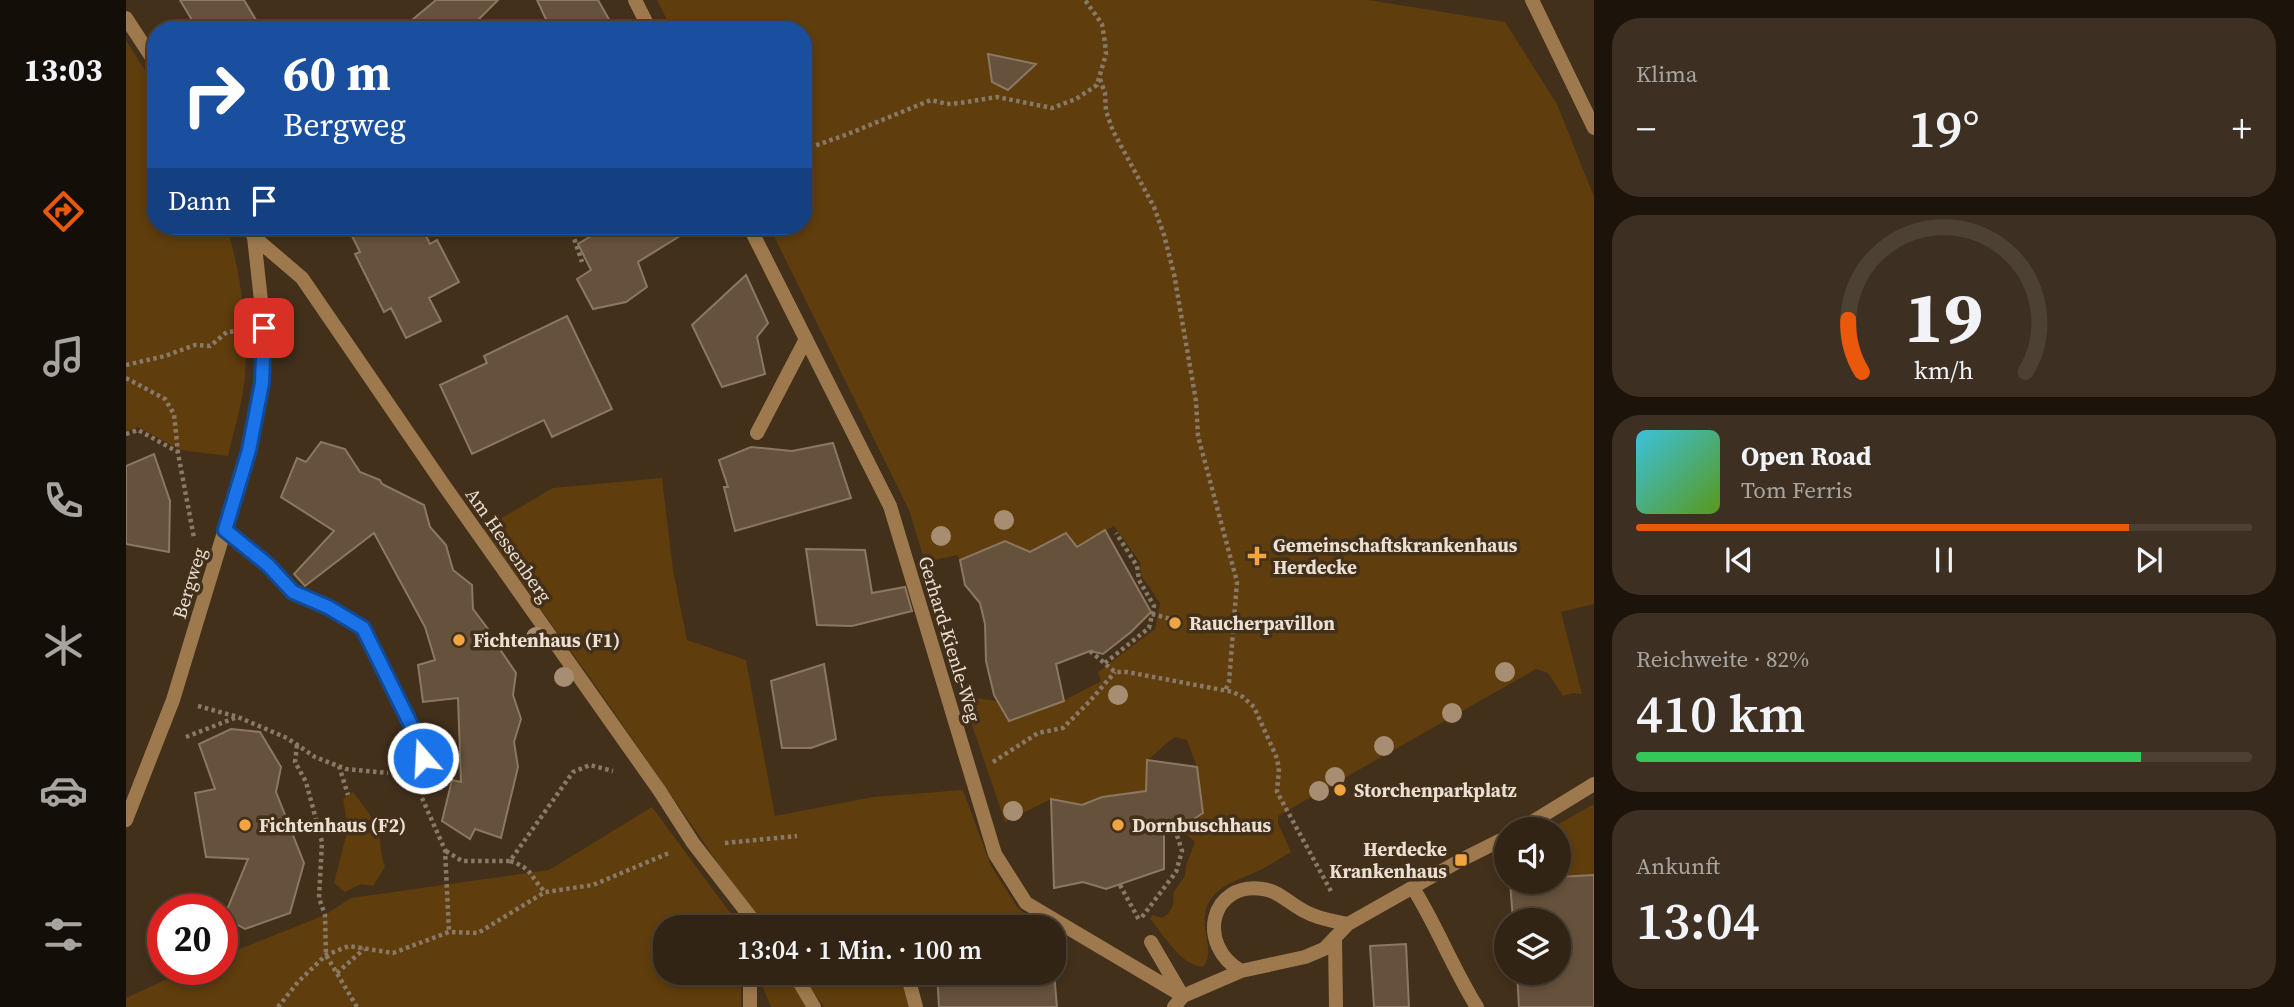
<!DOCTYPE html>
<html lang="de">
<meta charset="utf-8">
<style>
body{margin:0;font-family:"Source Serif 4",serif;background:#3d3022;color:#f1f3f6;height:100vh;display:flex;flex-direction:column;font-size:26px;white-space:nowrap}
*{box-sizing:border-box;margin:0}
p{font-size:23px;color:#a8a4a0}
.icon{flex:none;width:38px;height:38px;fill:none;stroke:currentColor;stroke-width:2;stroke-linecap:round;stroke-linejoin:round}
.map{position:relative;flex:1;overflow:hidden}
.details{display:flex;flex-direction:column;gap:18px;padding:18px;background:#1c140b;width:700px}
.details>*{flex:none}
.top-card{position:absolute;left:21px;top:21px;width:665px;height:214px;border-radius:28px;box-shadow:0 4px 10px #0003,0 0 0 2px #4d4134;background:#1a4fa0;color:#fff;overflow:hidden}
.fabs{position:absolute;left:1368px;top:817px;display:grid;gap:14px}
.fabs a{display:grid;place-items:center;width:77px;height:77px;border-radius:50%;background:#322414;box-shadow:0 4px 10px #0003,0 0 0 2px #4d4134;font-size:35px}
.speed{position:absolute;left:21px;top:894px;display:flex;gap:14px;font-size:35px;font-weight:700;text-align:center}
.speed>*{display:grid;place-content:center;width:91px;height:91px;border-radius:50%;background:#322414;box-shadow:0 4px 10px #0003,0 0 0 2px #4d4134;line-height:1}
.speed .limit{border:10px solid #d22;background:#fff;color:#111}
.pin{position:absolute;display:grid;place-items:center;width:60px;height:60px;color:#fff;margin:-30px;border-radius:14px;box-shadow:0 4px 10px #0006}
.me{position:absolute;width:77px;margin:-38px;rotate:341deg;stroke-linejoin:round;filter:drop-shadow(0 0 5px #0008)}
.turn{display:flex;align-items:center;gap:24px;height:147px;padding:0 21px;font-size:32px}
.turn .icon{width:91px;height:91px;stroke-width:2.5}
.turn b{display:block;font-size:49px;line-height:60px}
.then{display:flex;align-items:center;height:66px;padding:0 21px;background:#0003;gap:14px;font-size:26px}
.big{font-size:52px;font-weight:600;line-height:1.1}
.details .tile{flex:1;display:flex;flex-direction:column;justify-content:center;gap:10px;min-width:0;padding:0 24px;border-radius:28px;background:#3d3022}
.details .dial{align-items:center;gap:0}
.dial svg{height:182px;overflow:visible;fill:none;stroke:#4d4134;stroke-width:7;stroke-linecap:round;text-anchor:middle}
.dial text{fill:#f1f3f6;stroke:none}
.song{display:flex;align-items:center;gap:21px}
.cover{width:84px;height:84px;border-radius:10px;background:linear-gradient(135deg,hsl(190 70% 55%),hsl(90 70% 35%))}
.played{height:7px;border-radius:4px;background:linear-gradient(90deg,#ea580c 80%,#4d4134 80%)}
.keys{display:flex;justify-content:space-around;direction:ltr}
.heat{display:flex;justify-content:space-between;align-items:center;font-size:38px;direction:ltr}
.charge{height:10px;border-radius:5px;background:linear-gradient(90deg,#34c759 82%,#4d4134 0)}
.trip{position:absolute;left:527px;top:915px;width:413px;height:70px;border-radius:28px;background:#322414;box-shadow:0 4px 10px #0003,0 0 0 2px #4d4134;font-weight:600;line-height:70px;text-align:center}
main{display:flex;flex:1;min-height:0}
.tab-bar{display:flex;flex-direction:column;width:126px;justify-content:space-around;align-items:center;background:#140e08;color:#a8a4a0}
.tab-bar .icon{width:49px;height:49px}
.tab-bar .current{color:#ea580c}
.tab-bar b{font-size:32px;color:#f1f3f6}
.map>svg:first-child{display:block}
.green{fill:#5f3d0d}
.building{fill:#66523c;stroke:#8c7760;stroke-width:2}
.lines{fill:none;stroke-linecap:round;stroke-linejoin:round}
.path{stroke:#897a68;stroke-width:4.5;stroke-dasharray:3.5 3.5;stroke-linecap:butt}
.lane{stroke:#9e794d;stroke-width:14}
.street{stroke:#9e794d;stroke-width:14}
.tree{fill:#a78e72}
.route-casing{stroke:#114b97;stroke-width:18}
.route{stroke:#1a73e8;stroke-width:12}
.poi-dot{fill:#f1a540;stroke:#42301b;stroke-width:2.5}
.labels{text-anchor:middle;stroke-width:7;stroke-linejoin:round;paint-order:stroke}
.street-label{font-size:19px;fill:#ece0d3;stroke:#42301b}
.poi-label{font-size:19px;font-weight:bold;fill:#ece0d3;stroke:#42301b;text-anchor:start}
</style>
<main>
<nav class="tab-bar">
<b>13:03</b>
<svg class="icon current" aria-label="directions" viewBox="0 0 24 24"><path d="M12 3l9 9-9 9-9-9zM9 14v-3h6M13 9l2 2-2 2"/></svg>
<svg class="icon" aria-label="music" viewBox="0 0 24 24"><path d="M9 18V5l10-2v13"/><circle cx="6" cy="18" r="3"/><circle cx="16" cy="16" r="3"/></svg>
<svg class="icon" aria-label="phone" viewBox="0 0 24 24"><path d="M5 4h4l2 5-3 2q2 4 5 5l2-3 5 2v4C11 20 4 13 5 4z"/></svg>
<svg class="icon" aria-label="climate" viewBox="0 0 24 24"><path d="M12 3v18M4 7l16 10M4 17L20 7"/></svg>
<svg class="icon" aria-label="car" viewBox="0 0 24 24"><path d="M5 17H2v-5l4-1 3-4h7l3 4 3 1v5h-3M9 17h6M6 11h13"/><circle cx="7" cy="17" r="2"/><circle cx="17" cy="17" r="2"/></svg>
<svg class="icon" aria-label="filters" viewBox="0 0 24 24"><path d="M4 7h16M4 17h16"/><circle cx="9" cy="7" r="2"/><circle cx="15" cy="17" r="2"/></svg>
</nav>
<div class="map">
<svg width="1468" height="1007" viewBox="0 0 1468 1007">
<rect width="100%" height="100%" fill="#42301b"/>
<path class="green" d="M531,0H1242L1379,22L1431,104L1468,197V604L1435,612L1456,694L1447,693L1437,696L1422,673L1410,669L1152,816V823L1165,852C1154,858 1143,866 1132,871C1116,879 1096,883 1085,899C1068,923 1092,949 1077,967C1053,964 1039,936 1024,919L1026,915L1036,918C1046,913 1049,904 1047,893L1059,876L1060,866L1069,842L1053,827L1077,813L1071,767L1061,740L1049,737C1038,744 1032,753 1021,760L1020,791L976,797L956,805L925,799L879,822L840,707L849,698L872,701L883,721L937,701L975,681L972,672L1029,629L1034,603L1015,575L1014,562L988,526L951,547L940,533L904,552L879,541L834,560L831,555L799,562L783,510L643,226H677V30H546Z
M0,40L30,88V226H100C115,269 122,330 119,376C117,402 108,430 102,456L55,450L12,427L0,431Z
M536,478L547,570L561,640L620,660L649,816L747,797L837,790L865,866L891,907L914,927H636L467,682L357,529L427,488Z
M227,792C236,804 250,820 253,835C255,847 255,856 259,867L247,886L235,884L219,892L208,883L222,828L217,799Z
M1468,804V875L1433,877V830H1422Z
M526,807L614,926V928H539V973H615V1007H0V998L61,970H96V956L199,915L225,898L423,870Z
M631,973H662L681,1007H645Z
M674,973H779L783,1007H698Z"/>
<path class="building" d="M54,0H118L136,30H72Z
M310,0H372L342,30H274Z
M411,0H472L489,30H425Z
M862,54L910,64L882,90L866,82Z
M221,226H295L304,244L311,240L333,282L303,298L315,321L280,338L265,308L258,312L229,254L234,252Z
M482,226H570L512,262L521,287L500,302L467,309L451,279L465,270L452,244Z
M620,275L642,323L631,337L639,374L596,387L566,325Z
M441,316L486,409L426,437L418,420L346,454L314,385L361,363L358,356Z
M195,442L219,449L234,472L254,480L256,484L298,505L304,527L320,545L327,570L346,585L347,609L362,629L363,633L390,673L387,695L395,719L388,742L392,767L375,838L349,829L344,839L316,821L326,780L335,782L332,698L297,702L292,665L309,660L299,627L248,533L179,586L168,574L208,531L155,497L171,458L180,462Z
M707,443L725,498L609,531L598,487H602L593,460L625,447L666,451Z
M28,454L44,501L43,552L0,544V466Z
M979,530L1025,612L1005,632L977,654L964,651L930,664L938,701L883,721L868,695L860,661L859,624L854,603L839,585L834,560L879,541L904,552L940,533L951,547Z
M680,549L739,550L746,593L779,587L786,611L726,626L691,625Z
M698,664L710,739L685,748H656L645,681Z
M105,729L134,732L155,767L150,792L178,863L164,913L119,929L98,917L122,859L80,857L69,793L89,789L73,744Z
M1021,760L1071,767L1077,813L1061,823L1038,833V869L980,889L957,882L928,888L925,799L956,805L976,797L1020,791Z
M1468,875V1007H1393L1391,973H1433V920H1387L1384,882H1433V877Z
M1280,944L1283,1007H1248L1244,946Z
M811,973H928L931,1007H813Z"/>
<g class="lines">
<path class="path" d="M974,79L979,93L980,111L987,131L1028,207L1038,235L1048,274L1070,401L1072,436L1111,582L1103,682L1099,691
M677,150L722,134L805,100L821,104L834,103L871,97L926,108L950,99L971,85L980,54L979,43L976,24L959,0
M444,226L456,262
M0,365L39,356L69,345L84,346L101,332L114,331
M0,378L39,399L48,414L52,453L68,538
M0,434L12,430L52,452
M1026,614L1045,619
M964,651L989,672H1001L1107,692L1117,697L1128,707L1150,756L1153,768L1151,792L1206,893
M979,663L1023,628L1028,606L1013,580L1011,566L990,533
M72,706L112,717L161,738L189,757L220,769L262,773
M60,737L111,717
M171,745L169,762L180,782L196,842L193,898L199,915L200,955L231,1007
M867,762L912,733L937,728L963,702L989,672
M213,766L222,795
M296,798L319,850L323,932
M599,843L671,836
M320,851L336,861H384L447,772L464,765L487,771
M384,861C408,869 403,876 419,892
M994,885L1013,920
M1016,917L1050,872L1056,851L1049,829
M211,973L238,949
M152,1007L172,982L200,955L223,946L267,953L323,932L352,933L419,892L467,885L543,853"/>
<path class="lane" d="M631,433L680,339
M99,530L142,565L167,592L202,607L237,628L289,733L297,758L294,768L288,775
M1287,888C1311,926 1327,969 1351,1007
M1209,939L1210,1007
M781,973L790,1007
M1048,1007L1057,996"/>
<path class="street" d="M509,0L524,30
M1406,0L1468,128
M0,18L30,64
M623,226L764,506L869,854L900,903L1057,996
M128,237L176,278L317,484L533,790L567,843L633,928
M0,820L47,700L123,450L136,383L138,328L128,237L122,226
M1393,830L1468,784
M1025,942L1056,995
M1115,971C1070,945 1084,881 1137,889C1153,891 1165,905 1180,912C1192,919 1208,921 1222,924L1335,860L1381,837
M624,973V1007
M668,973L688,1007
M1057,996L1115,971L1179,957L1198,949L1222,924"/>
</g>
<g class="tree">
<circle cx="878" cy="520" r="10"/>
<circle cx="815" cy="536" r="10"/>
<circle cx="410" cy="637" r="10"/>
<circle cx="1379" cy="672" r="10"/>
<circle cx="438" cy="677" r="10"/>
<circle cx="992" cy="695" r="10"/>
<circle cx="1326" cy="713" r="10"/>
<circle cx="1258" cy="746" r="10"/>
<circle cx="1209" cy="777" r="10"/>
<circle cx="1193" cy="791" r="10"/>
<circle cx="887" cy="811" r="10"/>
</g>
<g class="lines">
<g class="route-casing">
<path id="route" d="M138,328L136,383L123,450L99,530L142,565L167,592L202,607L237,628L289,733L297,758"/>
</g>
<use href="#route" class="route"/>
</g>
<g class="poi-dot">
<path d="M1127.5 545.5h7v7h7v7h-7v7h-7v-7h-7v-7h7z"/>
<circle cx="1049" cy="623" r="7"/>
<circle cx="333" cy="640" r="7"/>
<circle cx="1214" cy="790" r="7"/>
<circle cx="119" cy="825" r="7"/>
<circle cx="992" cy="825" r="7"/>
<rect x="1328" y="853" width="14" height="14" rx="3.5"/>
</g>
<g class="labels">
<g class="street-label">
<text transform="translate(383 545) rotate(55)" y="7">Am Hessenberg</text>
<text transform="translate(63 583) rotate(-73)" y="7">Bergweg</text>
<text transform="translate(824 639) rotate(73)" y="7">Gerhard-Kienle-Weg</text>
</g>
<g class="poi-label">
<text x="1147" y="552">Gemeinschaftskrankenhaus<tspan x="1147" dy="22">Herdecke</tspan></text>
<text x="1063" y="630">Raucherpavillon</text>
<text x="347" y="647">Fichtenhaus (F1)</text>
<text x="1228" y="797">Storchenparkplatz</text>
<text x="133" y="832">Fichtenhaus (F2)</text>
<text x="1006" y="832">Dornbuschhaus</text>
<text x="1321" y="856" text-anchor="end">Herdecke<tspan x="1321" dy="22">Krankenhaus</tspan></text>
</g>
</g>
</svg>
<div class="fabs">
<a><svg class="icon" aria-label="sound" viewBox="0 0 24 24"><path d="M4 9h4l5-4v14l-5-4H4zM17 9q2 3 0 6"/></svg></a>
<a><svg class="icon" aria-label="layers" viewBox="0 0 24 24"><path d="M12 4l9 5-9 5-9-5zM3 14l9 5 9-5"/></svg></a>
</div>
<div class="speed"><div class="limit">20</div></div>
<div class="pin" style="left:138px;top:328px;background:#d93025"><svg class="icon" aria-label="arrive" viewBox="0 0 24 24"><path d="M6 21V4h12l-3 4 3 4H6"/></svg></div>
<svg class="me" style="left:297px;top:758px" viewBox="-20 -20 40 40"><circle r="17" fill="#1a73e8" stroke="#fff" stroke-width="3"/><path d="M0-11L8 9 0 5-8 9z" fill="#fff"/></svg>
<div class="trip">13:04 · 1 Min. · 100 m</div>
<div class="top-card">
<div class="turn"><svg class="icon" aria-label="right" viewBox="0 0 24 24"><path d="M7 20v-9h11M14 6l5 5-5 5"/></svg><div><b>60 m</b>Bergweg</div></div>
<div class="then">Dann<svg class="icon" aria-label="arrive" viewBox="0 0 24 24"><path d="M6 21V4h12l-3 4 3 4H6"/></svg></div>
</div>
</div>
<section class="details">
<div class="tile"><p>Klima</p>
<div class="heat"><a>−</a><b class="big">19°</b><a>+</a></div>
</div>
<div class="tile dial"><svg viewBox="0 0 100 80">
<path d="M14 69A42 42 0 1 1 86 69"/>
<path d="M14 69A42 42 0 0 1 8 46" stroke="#ea580c"/>
<text x="50" y="56" font-size="32" font-weight="700">19</text>
<text x="50" y="72" font-size="11">km/h</text>
</svg></div>
<div class="tile">
<div class="song"><i class="cover"></i><div><b>Open Road</b><p>Tom Ferris</p></div></div>
<div class="played"></div>
<div class="keys"><svg class="icon" aria-label="previous" viewBox="0 0 24 24"><path d="M18 5L8 12l10 7zM5 5v14"/></svg><svg class="icon" aria-label="pause" viewBox="0 0 24 24"><path d="M8 5v14M16 5v14"/></svg><svg class="icon" aria-label="next" viewBox="0 0 24 24"><path d="M6 5l10 7-10 7zM19 5v14"/></svg></div>
</div>
<div class="tile"><p>Reichweite · 82%</p><b class="big">410 km</b><div class="charge"></div></div>
<div class="tile"><p>Ankunft</p><b class="big">13:04</b></div>
</section>
</main>
